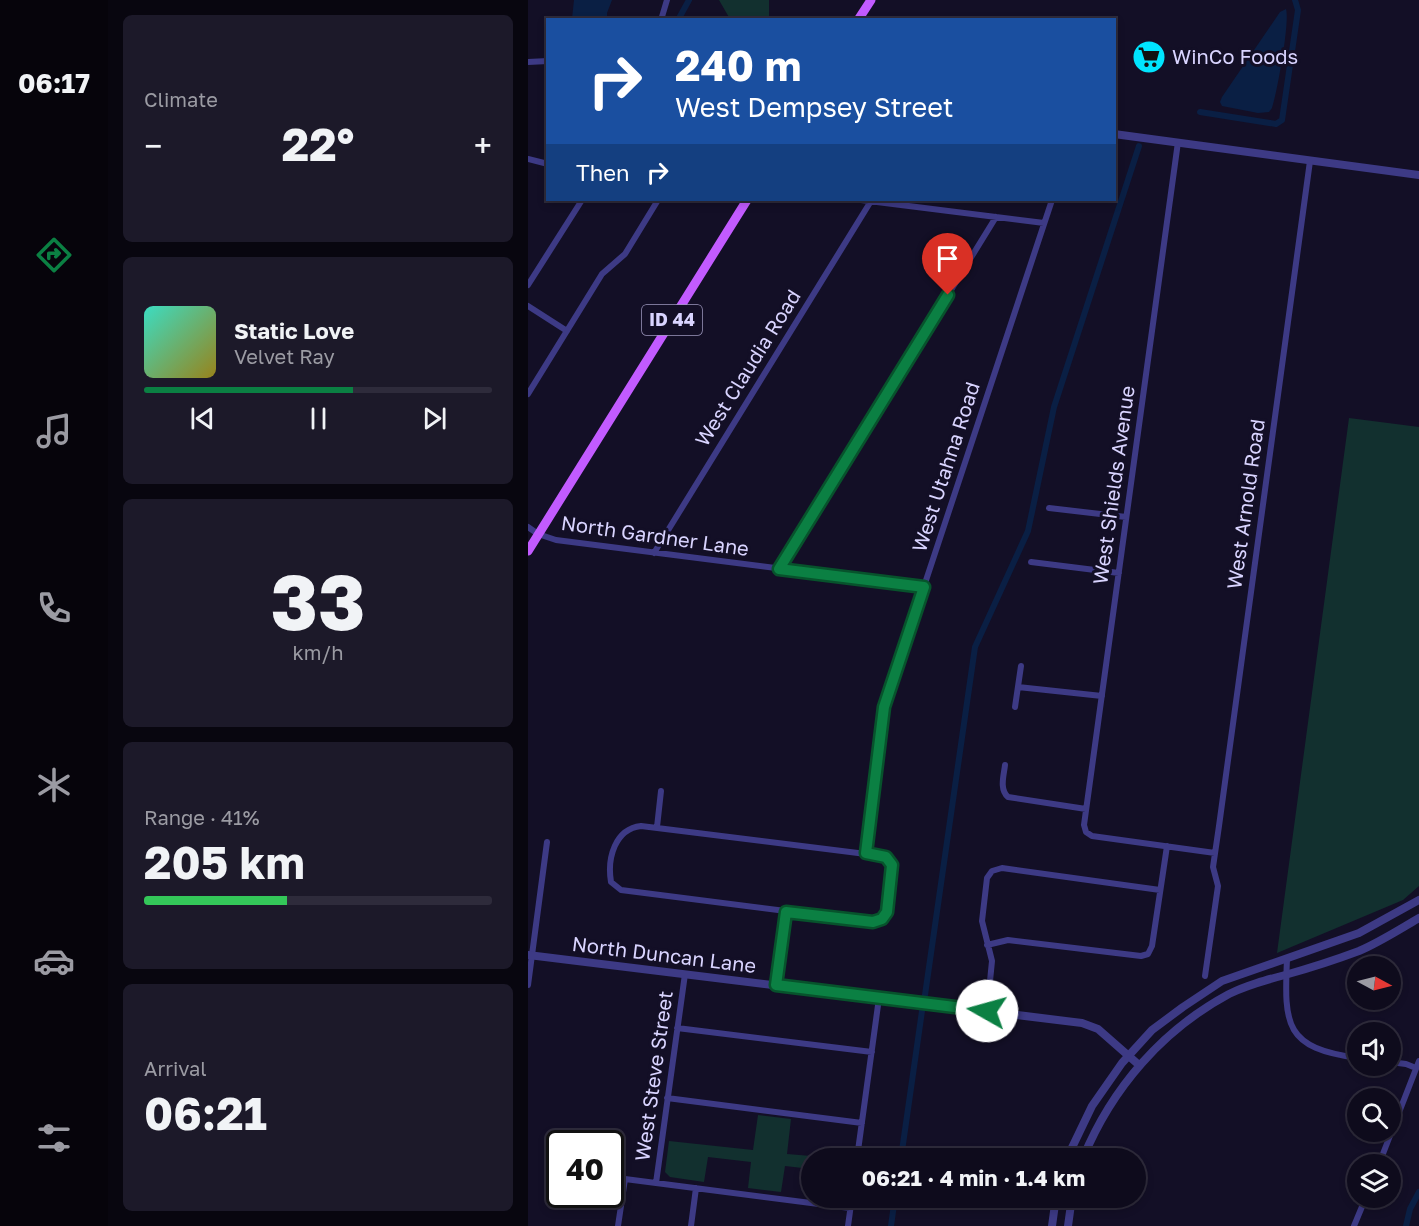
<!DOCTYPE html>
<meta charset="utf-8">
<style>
body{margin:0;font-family:"Golos Text",sans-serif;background:#1c1929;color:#f1f3f6;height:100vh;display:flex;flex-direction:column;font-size:22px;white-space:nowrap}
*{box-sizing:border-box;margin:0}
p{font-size:20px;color:#9b9ba3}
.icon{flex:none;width:33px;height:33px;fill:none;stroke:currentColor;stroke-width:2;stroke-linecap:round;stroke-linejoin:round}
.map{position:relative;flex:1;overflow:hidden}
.drawer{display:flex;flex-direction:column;gap:15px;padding:15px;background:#08060f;width:420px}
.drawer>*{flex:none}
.banner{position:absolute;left:18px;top:18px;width:570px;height:183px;border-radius:0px;box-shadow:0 3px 9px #0003,0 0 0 2px #2e2b3b;background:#1a4fa0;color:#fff;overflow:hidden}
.needle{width:39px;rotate:97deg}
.controls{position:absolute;left:819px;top:956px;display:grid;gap:12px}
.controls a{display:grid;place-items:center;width:54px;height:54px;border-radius:50%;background:#0e0b1c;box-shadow:0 3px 9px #0003,0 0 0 2px #2e2b3b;font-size:30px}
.speed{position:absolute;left:18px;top:1130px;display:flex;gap:12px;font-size:30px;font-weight:700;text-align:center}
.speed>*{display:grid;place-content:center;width:78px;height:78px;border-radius:50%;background:#0e0b1c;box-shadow:0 3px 9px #0003,0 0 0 2px #2e2b3b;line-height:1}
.speed .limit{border:3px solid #111;border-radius:9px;background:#fff;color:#111}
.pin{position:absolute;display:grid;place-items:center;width:51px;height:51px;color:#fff;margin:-62px -26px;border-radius:50% 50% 50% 0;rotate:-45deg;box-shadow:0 0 6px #0007}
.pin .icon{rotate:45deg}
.me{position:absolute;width:66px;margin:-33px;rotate:277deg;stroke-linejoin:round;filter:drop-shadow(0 0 4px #0008)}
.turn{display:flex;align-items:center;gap:21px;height:126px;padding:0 30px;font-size:27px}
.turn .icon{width:78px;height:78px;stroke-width:2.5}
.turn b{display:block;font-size:42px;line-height:51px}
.then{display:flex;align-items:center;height:57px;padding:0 30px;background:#0003;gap:12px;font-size:22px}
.big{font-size:45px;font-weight:700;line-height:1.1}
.drawer .tile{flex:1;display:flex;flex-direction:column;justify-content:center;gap:9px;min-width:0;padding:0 21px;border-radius:9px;background:#1c1929}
.drawer .dial{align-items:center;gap:0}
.dial b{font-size:78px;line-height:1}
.song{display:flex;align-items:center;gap:18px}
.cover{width:72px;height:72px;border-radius:9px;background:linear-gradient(135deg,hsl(170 70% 55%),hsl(50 70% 35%))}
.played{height:6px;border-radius:3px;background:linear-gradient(90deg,#0b8043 60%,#2e2b3b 60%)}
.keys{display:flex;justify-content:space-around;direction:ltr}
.heat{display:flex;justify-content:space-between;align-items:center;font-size:33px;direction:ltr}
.charge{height:9px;border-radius:4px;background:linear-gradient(90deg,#34c759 41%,#2e2b3b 0)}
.trip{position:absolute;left:273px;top:1148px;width:345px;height:60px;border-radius:30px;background:#0e0b1c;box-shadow:0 3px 9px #0003,0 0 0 2px #2e2b3b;font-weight:700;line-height:60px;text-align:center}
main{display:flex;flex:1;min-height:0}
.tabs{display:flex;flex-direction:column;width:108px;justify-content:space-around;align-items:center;background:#06040b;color:#9b9ba3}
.tabs .icon{width:42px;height:42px}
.tabs .on{color:#0b8043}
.tabs b{font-size:27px;color:#f1f3f6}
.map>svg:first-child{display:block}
.green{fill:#12302f}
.water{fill:#0a1f44}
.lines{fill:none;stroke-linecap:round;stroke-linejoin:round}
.canal{stroke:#0a1f44;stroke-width:6}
.minor{stroke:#3d3a85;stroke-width:6}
.tertiary{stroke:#3d3a85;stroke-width:8}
.primary{stroke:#c25bff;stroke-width:9}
.route-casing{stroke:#07532c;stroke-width:15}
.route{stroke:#0b8043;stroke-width:10}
.labels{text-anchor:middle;stroke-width:6;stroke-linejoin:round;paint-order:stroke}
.shield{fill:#130f26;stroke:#9e99be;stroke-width:1.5}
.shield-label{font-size:18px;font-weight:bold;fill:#d9d4ff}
.poi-label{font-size:20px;fill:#d9d4ff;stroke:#130f26;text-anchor:start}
.street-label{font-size:20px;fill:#d9d4ff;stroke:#130f26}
</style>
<main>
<nav class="tabs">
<b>06:17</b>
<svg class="icon on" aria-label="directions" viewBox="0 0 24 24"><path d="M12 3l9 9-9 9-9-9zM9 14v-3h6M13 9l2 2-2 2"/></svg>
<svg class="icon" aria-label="music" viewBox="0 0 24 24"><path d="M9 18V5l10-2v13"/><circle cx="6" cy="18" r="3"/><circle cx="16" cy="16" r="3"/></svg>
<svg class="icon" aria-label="phone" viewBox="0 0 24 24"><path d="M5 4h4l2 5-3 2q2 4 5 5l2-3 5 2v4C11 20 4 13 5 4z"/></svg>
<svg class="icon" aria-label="climate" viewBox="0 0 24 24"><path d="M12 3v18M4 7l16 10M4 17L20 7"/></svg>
<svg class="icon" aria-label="car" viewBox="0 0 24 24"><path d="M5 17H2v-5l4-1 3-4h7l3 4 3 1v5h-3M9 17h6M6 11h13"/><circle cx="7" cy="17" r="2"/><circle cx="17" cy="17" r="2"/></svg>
<svg class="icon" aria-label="filters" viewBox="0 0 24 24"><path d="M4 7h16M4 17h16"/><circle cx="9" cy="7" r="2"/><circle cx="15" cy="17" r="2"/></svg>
</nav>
<section class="drawer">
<div class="tile"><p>Climate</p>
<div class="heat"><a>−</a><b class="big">22°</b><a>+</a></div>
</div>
<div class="tile">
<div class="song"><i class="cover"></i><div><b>Static Love</b><p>Velvet Ray</p></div></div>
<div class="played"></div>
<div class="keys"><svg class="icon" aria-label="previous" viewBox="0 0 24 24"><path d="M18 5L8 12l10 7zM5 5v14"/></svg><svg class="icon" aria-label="pause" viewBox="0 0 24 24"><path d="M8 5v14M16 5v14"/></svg><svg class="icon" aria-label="next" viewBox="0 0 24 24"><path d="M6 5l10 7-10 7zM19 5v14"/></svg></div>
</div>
<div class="tile dial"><b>33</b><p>km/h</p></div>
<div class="tile"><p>Range · 41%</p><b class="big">205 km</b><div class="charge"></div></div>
<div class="tile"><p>Arrival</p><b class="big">06:21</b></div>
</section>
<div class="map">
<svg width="891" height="1226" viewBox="0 0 891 1226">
<rect width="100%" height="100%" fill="#130f26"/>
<path class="green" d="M191,0H241V19H202Z
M821,418L891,427V886L875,900L749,953Z
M230,1115L263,1119L259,1154L307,1158H284L283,1169L257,1166L253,1192L220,1188L223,1162L180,1157L176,1182L142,1177L137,1172L141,1141L225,1150Z"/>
<path class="water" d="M46,0H84L79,13V19H44Z
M758,9C762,22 749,93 744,108L741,112L730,113L694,106L692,102L694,97L752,12Z"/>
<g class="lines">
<path class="canal" d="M150,20L161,0
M672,112L748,124L754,120L770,10L767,0
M397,995L447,647L500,531L526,407L611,146
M373,1158L394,1011
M363,1226L367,1197
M878,1226L882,1209L891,1192"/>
<path class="minor" d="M133,20L139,0
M0,62L20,61
M650,142L556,825L558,832L564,836L687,853
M0,159L20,164
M333,200L516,223
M0,285L54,200
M0,306L39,331
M0,394L74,274L97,254L130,200
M521,508L598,517
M0,527L10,534L28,540L396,587
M126,553L343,201
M503,562L591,573
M251,569L468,217
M490,687L574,696
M487,707L493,666
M477,765C476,775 471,789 480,797L558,809
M113,826L354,856L362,861L364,870L359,913L354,919L345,922L93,890L83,882C79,858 87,829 113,826Z
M129,827L133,791
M338,853L356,707L360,695L524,200
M459,945L480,940L613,956L620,954L624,946L639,846
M759,959C756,1026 757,1048 830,1058
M677,976L690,886L685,867L691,826L782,161
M0,985L19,842
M248,985L258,912
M459,1011L464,961L454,921L459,878L464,871L474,868L632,890
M149,1028L344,1052
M862,1062L878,1064L888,1068
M139,1098L334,1123
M329,1158L351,998
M851,1164L891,1061
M128,1183L157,974
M90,1226L97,1179L322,1208
M163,1226L168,1188
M320,1226L324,1197
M826,1226L838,1197"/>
<path class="tertiary" d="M586,134L891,175
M0,955L554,1023L570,1029L611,1065
M539,1158L564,1106L594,1063L624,1030L655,1007L694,981L831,933L891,900
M555,1158C584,1088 634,1030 701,994C719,985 738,980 757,975C782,968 807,960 831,951C852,942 872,929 891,918
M524,1226L528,1197
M540,1226L544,1197"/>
<path class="primary" d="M330,20L343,0
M0,551L219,200"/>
</g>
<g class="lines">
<g class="route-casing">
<path id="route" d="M420,295L251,569L396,587L356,707L338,853L358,857L364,865L359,912L354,919L345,922L258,912L248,985L459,1011"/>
</g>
<use href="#route" class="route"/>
</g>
<defs>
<g id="supermarket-disc" transform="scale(1.725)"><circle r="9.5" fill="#00e5ff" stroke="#130f26"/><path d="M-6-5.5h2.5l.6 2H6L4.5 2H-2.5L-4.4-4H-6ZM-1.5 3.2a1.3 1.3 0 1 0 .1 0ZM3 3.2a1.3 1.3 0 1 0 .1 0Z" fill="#111"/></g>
</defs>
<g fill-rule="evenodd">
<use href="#supermarket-disc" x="621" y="57"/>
</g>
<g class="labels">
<rect class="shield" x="114" y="305" width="60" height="30" rx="4.5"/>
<g class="shield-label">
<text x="144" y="326">ID 44</text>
</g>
<g class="poi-label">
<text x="644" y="64">WinCo Foods</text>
</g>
<g class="street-label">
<text transform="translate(220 368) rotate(-58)" y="7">West Claudia Road</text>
<text transform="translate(418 467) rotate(-72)" y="7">West Utahna Road</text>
<text transform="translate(586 485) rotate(-82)" y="7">West Shields Avenue</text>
<text transform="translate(718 504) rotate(-82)" y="7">West Arnold Road</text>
<text transform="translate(127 536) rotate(8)" y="7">North Gardner Lane</text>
<text transform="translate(136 955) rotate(7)" y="7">North Duncan Lane</text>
<text transform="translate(126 1076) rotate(-82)" y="7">West Steve Street</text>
</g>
</g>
</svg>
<div class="controls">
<a><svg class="needle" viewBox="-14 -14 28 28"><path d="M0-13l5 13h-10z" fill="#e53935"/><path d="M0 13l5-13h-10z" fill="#9b9ba3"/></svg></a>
<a><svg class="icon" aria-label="sound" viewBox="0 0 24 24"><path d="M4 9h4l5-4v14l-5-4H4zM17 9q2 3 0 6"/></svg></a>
<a><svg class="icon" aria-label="search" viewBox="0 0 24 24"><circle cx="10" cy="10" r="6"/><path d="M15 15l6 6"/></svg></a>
<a><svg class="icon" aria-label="layers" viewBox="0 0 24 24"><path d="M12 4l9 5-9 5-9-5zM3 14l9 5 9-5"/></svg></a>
</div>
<div class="speed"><div class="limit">40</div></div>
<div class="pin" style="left:420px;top:295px;background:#d93025"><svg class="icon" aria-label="arrive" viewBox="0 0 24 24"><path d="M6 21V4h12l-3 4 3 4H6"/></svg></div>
<svg class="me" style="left:459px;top:1011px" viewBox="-20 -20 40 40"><circle r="19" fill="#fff"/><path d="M0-13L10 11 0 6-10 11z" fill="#0b8043"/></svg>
<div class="trip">06:21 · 4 min · 1.4 km</div>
<div class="banner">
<div class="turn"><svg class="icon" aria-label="right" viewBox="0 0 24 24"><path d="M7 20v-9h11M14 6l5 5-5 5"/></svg><div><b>240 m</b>West Dempsey Street</div></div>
<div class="then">Then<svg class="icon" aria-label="right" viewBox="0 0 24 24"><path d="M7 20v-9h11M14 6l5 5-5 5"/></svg></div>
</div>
</div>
</main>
